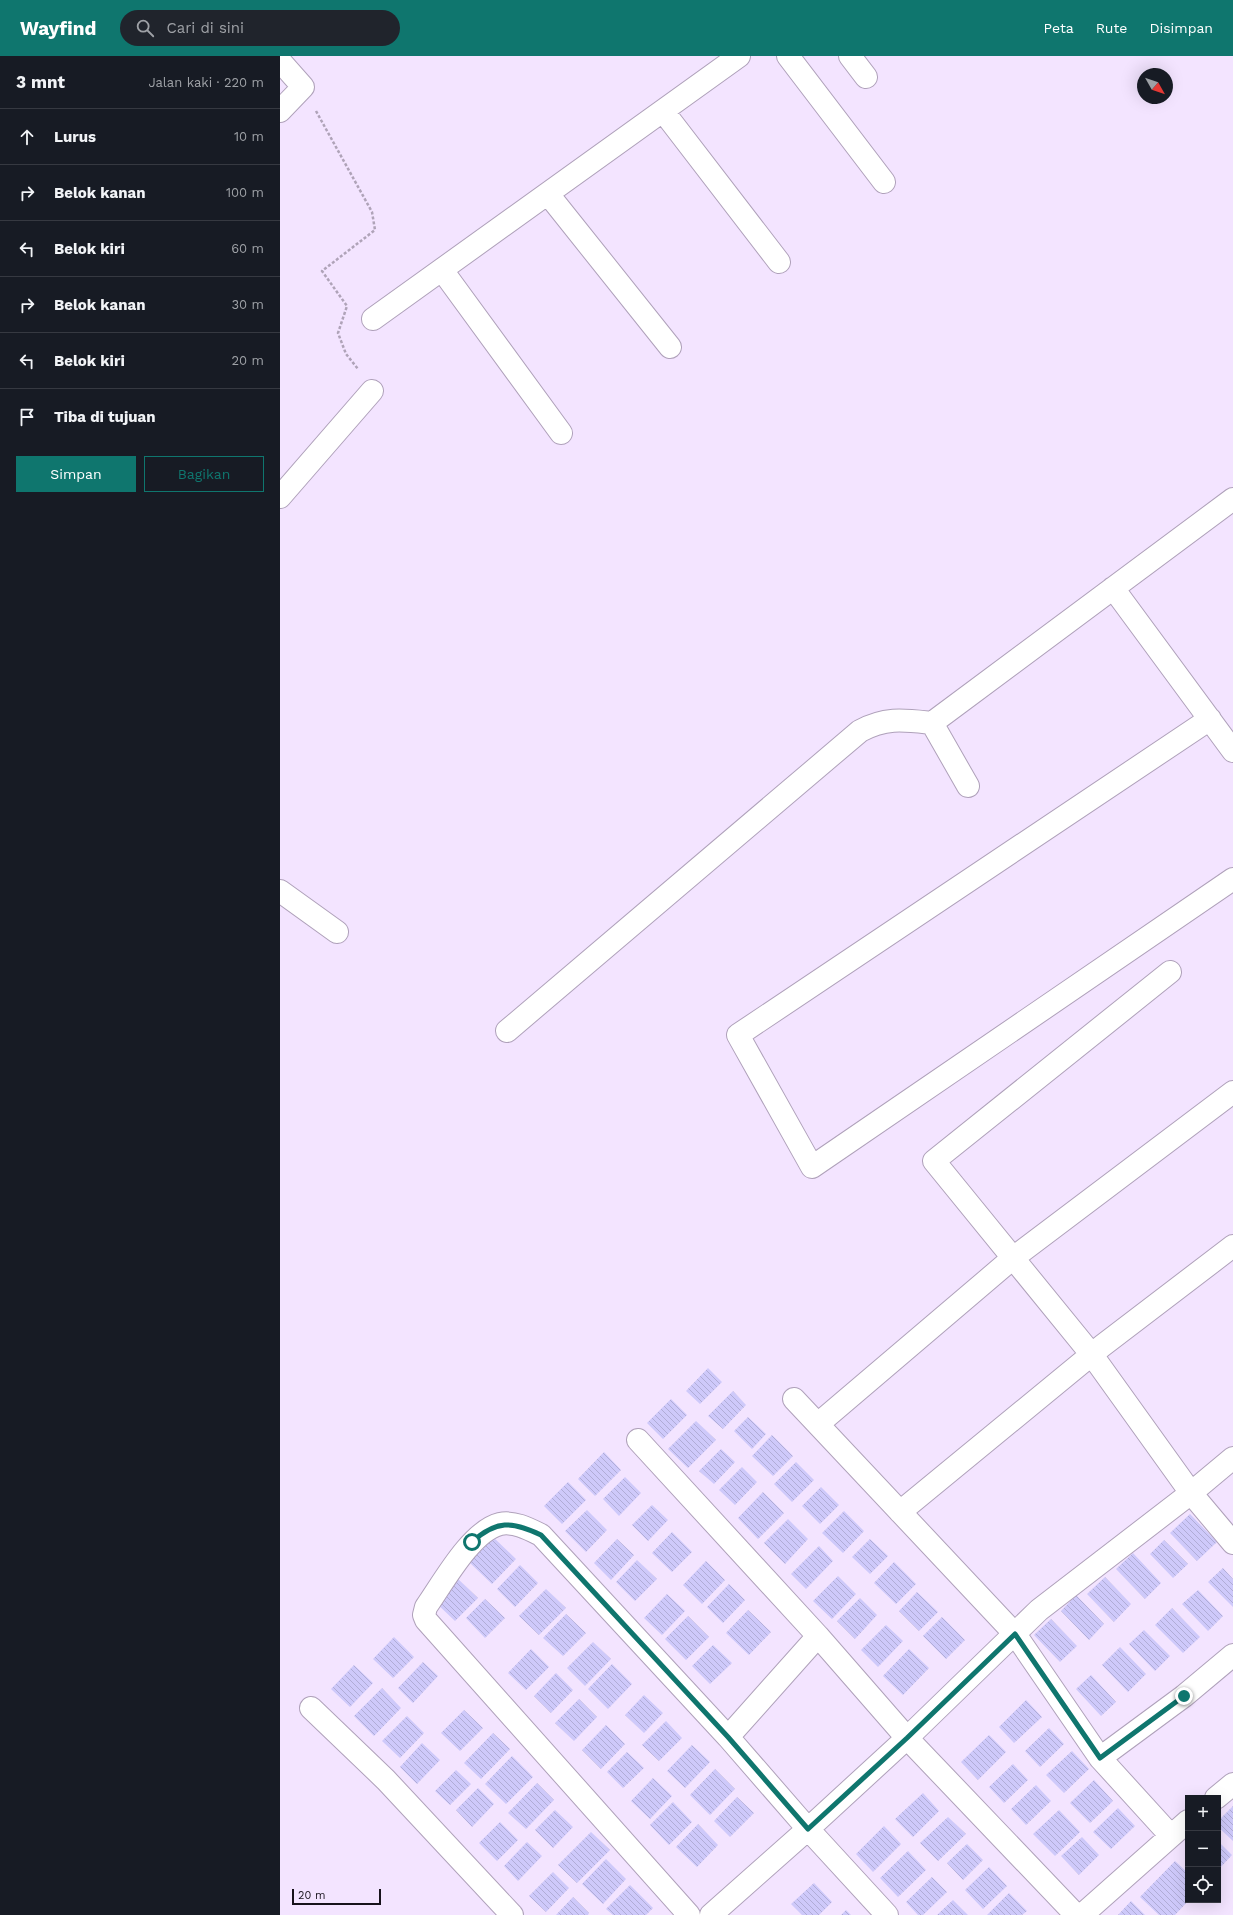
<!DOCTYPE html>
<html lang="id">
<head>
<meta charset="utf-8">
<style>
  :root { --surface:#171b24; --page:#20242c; --text:#f1f3f6; --muted:#9ea1a6; --line:#363941; --accent:#0f766e }
  body { margin:0; font-family:"Work Sans",sans-serif; background:var(--page); color:var(--text) }
  .controls { position:absolute; right:12px; bottom:12px; display:grid; overflow:hidden; border-radius:0px; box-shadow:0 4px 16px #0002 }
  .controls button { width:36px; height:36px; display:grid; place-items:center; padding:0; border:0; border-bottom:1px solid var(--line); background:var(--surface); color:var(--text); font:20px sans-serif }
  .compass { position:absolute; left:857px; top:12px; width:36px; height:36px; border-radius:50%; background:var(--surface); box-shadow:0 4px 16px #0002; rotate:130deg }
  .scale { position:absolute; left:12px; bottom:10px; width:89px; box-sizing:border-box; padding-left:4px; border:2px solid #17121b; border-top:0; font-size:11px; line-height:14px; white-space:nowrap; color:#17121b; -webkit-text-stroke:3px #f3e4ff; paint-order:stroke }
  .stop { position:absolute; width:12px; height:12px; margin:-9px; border:3px solid #0f766e; border-radius:50%; background:#fff }
  .stop.end { background:#0f766e; border-color:#fff; box-shadow:0 1px 4px #0008 }
  .list { margin:0; padding:0; list-style:none }
  h2 { display:flex; justify-content:space-between; align-items:center; height:52px; margin:0; padding:0 16px; font-size:17px }
  h2 small { font-size:13px; font-weight:400; color:var(--muted) }
  .list li { display:grid; grid-template-columns:26px 1fr auto; gap:12px; align-items:center; box-sizing:border-box; height:56px; padding:0 16px; border-top:1px solid var(--line) }
  .list b { display:block; font-size:15px; white-space:nowrap }
  .list em { font-size:13px; font-style:normal; color:var(--muted) }
  .actions { display:flex; gap:8px; padding:12px 16px }
  .actions a { flex:1; padding:9px 0; border:1px solid var(--accent); border-radius:0px; text-align:center; font-size:14px; color:var(--accent) }
  .actions .main { background:var(--accent); color:#fff }
  .icon { flex:none; width:22px; height:22px; fill:none; stroke:currentColor; stroke-width:2; stroke-linecap:round; stroke-linejoin:round }
  .map { position:relative; flex:none; width:953px; height:1859px; overflow:hidden }
  header { display:flex; align-items:center; gap:24px; box-sizing:border-box; height:56px; padding:0 20px; background:var(--accent); color:#fff }
  header strong { font-size:19px }
  nav { display:flex; gap:22px; margin-inline-start:auto; font-size:14px }
  .search { width:280px; height:36px; background:var(--page); display:flex; align-items:center; gap:10px; box-sizing:border-box; padding:0 14px; border-radius:22px; color:var(--muted); font-size:15px }
  main { display:flex }
  aside { flex:1; background:var(--surface) }
  .map>svg:first-child { display:block }
  .building { fill:url(#building-back-hatch) }
  .lines { fill:none; stroke-linecap:round; stroke-linejoin:round }
  .street-casing { stroke:#afa1ba; stroke-width:24 }
  .path { stroke:#afa3b8; stroke-width:2.5; stroke-dasharray:3 2; stroke-linecap:butt }
  .street { stroke:#fff; stroke-width:22 }
  .route { stroke:#0f766e; stroke-width:5 }
</style>
</head>
<body>
<header>
<strong>Wayfind</strong>
<div class="search"><svg class="icon" aria-label="search" viewBox="0 0 24 24"><circle cx="10" cy="10" r="6"/><path d="M15 15l6 6"/></svg>Cari di sini</div>
<nav><a>Peta</a><a>Rute</a><a>Disimpan</a></nav>
</header>
<main>
<aside>
<h2>3 mnt<small>Jalan kaki · 220 m</small></h2>
<ul class="list">
<li><svg class="icon" aria-label="ahead" viewBox="0 0 24 24"><path d="M12 20V5M6 11l6-6 6 6"/></svg><div><b>Lurus</b></div><em>10 m</em></li>
<li><svg class="icon" aria-label="right" viewBox="0 0 24 24"><path d="M7 20v-9h11M14 6l5 5-5 5"/></svg><div><b>Belok kanan</b></div><em>100 m</em></li>
<li><svg class="icon" aria-label="left" viewBox="0 0 24 24"><path d="M17 20v-9H6M10 6l-5 5 5 5"/></svg><div><b>Belok kiri</b></div><em>60 m</em></li>
<li><svg class="icon" aria-label="right" viewBox="0 0 24 24"><path d="M7 20v-9h11M14 6l5 5-5 5"/></svg><div><b>Belok kanan</b></div><em>30 m</em></li>
<li><svg class="icon" aria-label="left" viewBox="0 0 24 24"><path d="M17 20v-9H6M10 6l-5 5 5 5"/></svg><div><b>Belok kiri</b></div><em>20 m</em></li>
<li><svg class="icon" aria-label="arrive" viewBox="0 0 24 24"><path d="M6 21V4h12l-3 4 3 4H6"/></svg><div><b>Tiba di tujuan</b></div></li>
</ul>
<div class="actions"><a class="main">Simpan</a><a>Bagikan</a></div>
</aside>
<div class="map">
<svg width="953" height="1859" viewBox="0 0 953 1859">
  <defs>
    <pattern id="building-back-hatch" width="6" height="6" patternUnits="userSpaceOnUse"><rect width="6" height="6" fill="#cec9fa"/><path d="M-1 5l2 2M0 0l6 6M5-1l2 2" fill="none" stroke="#b0acd6"/></pattern>
  </defs>
  <rect width="100%" height="100%" fill="#f3e4ff"/>
  <path class="building" d="M428,1312L442,1326L420,1348L406,1335Z
    M453,1335L466,1349L443,1373L428,1360Z
    M391,1343L407,1359L383,1383L367,1367Z
    M468,1361L486,1378L472,1393L454,1375Z
    M416,1365L436,1384L408,1412L388,1393Z
    M492,1379L513,1400L493,1420L472,1400Z
    M441,1393L455,1406L434,1428L419,1415Z
    M324,1396L341,1414L315,1440L298,1423Z
    M516,1406L534,1424L512,1446L494,1428Z
    M462,1411L477,1426L455,1449L439,1434Z
    M345,1421L361,1437L339,1460L323,1443Z
    M288,1426L306,1444L282,1468L264,1450Z
    M541,1431L559,1449L540,1468L522,1450Z
    M483,1436L504,1457L478,1483L458,1462Z
    M372,1449L388,1464L368,1485L352,1469Z
    M307,1454L327,1474L306,1496L285,1475Z
    M564,1455L584,1475L563,1497L542,1477Z
    M910,1458L937,1486L917,1505L890,1477Z
    M508,1463L528,1483L505,1508L484,1487Z
    M392,1476L412,1496L392,1516L372,1497Z
    M213,1481L236,1503L212,1528L189,1506Z
    M337,1483L354,1499L331,1524L314,1507Z
    M590,1483L608,1500L590,1518L572,1501Z
    M884,1484L908,1508L893,1522L870,1498Z
    M539,1490L553,1505L526,1533L511,1518Z
    M853,1497L881,1527L865,1543L836,1513Z
    M357,1504L377,1523L355,1545L336,1526Z
    M426,1505L445,1524L422,1548L403,1529Z
    M614,1506L636,1528L616,1548L594,1527Z
    M240,1509L258,1527L235,1551L217,1533Z
    M943,1512L953,1523V1551L928,1526Z
    M558,1520L576,1538L552,1563L533,1545Z
    M825,1521L851,1548L834,1566L807,1538Z
    M177,1522L198,1542L175,1565L154,1545Z
    M449,1528L465,1544L443,1567L427,1551Z
    M266,1533L286,1552L259,1579L239,1560Z
    M918,1534L943,1560L928,1575L902,1548Z
    M637,1536L658,1556L639,1575L619,1555Z
    M387,1538L405,1555L382,1579L364,1562Z
    M796,1539L824,1568L809,1584L781,1555Z
    M580,1542L597,1559L575,1583L557,1565Z
    M205,1543L225,1562L205,1582L186,1562Z
    M892,1552L920,1581L903,1597L875,1569Z
    M468,1554L491,1576L469,1599L446,1577Z
    M286,1558L306,1577L283,1600L263,1582Z
    M408,1560L429,1581L406,1604L385,1583Z
    M662,1561L685,1584L666,1603L643,1580Z
    M771,1563L797,1590L780,1606L754,1579Z
    M606,1569L623,1585L598,1611L581,1594Z
    M864,1574L890,1600L875,1615L849,1588Z
    M114,1581L134,1601L113,1622L93,1603Z
    M313,1586L331,1603L305,1630L287,1612Z
    M433,1589L452,1607L430,1628L412,1610Z
    M840,1591L866,1618L848,1636L822,1609Z
    M251,1593L269,1611L246,1634L228,1617Z
    M629,1593L649,1612L623,1639L603,1620Z
    M143,1606L158,1620L133,1647L118,1632Z
    M332,1608L352,1628L328,1653L308,1633Z
    M74,1609L93,1627L70,1651L51,1633Z
    M276,1617L293,1634L271,1657L254,1640Z
    M811,1619L836,1646L821,1660L796,1633Z
    M102,1632L121,1652L94,1680L74,1660Z
    M364,1639L383,1657L364,1677L345,1659Z
    M299,1643L317,1661L294,1685L275,1667Z
    M746,1644L762,1661L734,1687L719,1671Z
    M184,1654L203,1672L180,1695L161,1677Z
    M127,1660L144,1677L120,1702L102,1685Z
    M386,1665L402,1682L379,1705L362,1689Z
    M326,1669L345,1688L321,1713L302,1694Z
    M769,1672L784,1688L760,1711L745,1695Z
    M213,1677L230,1693L201,1723L184,1707Z
    M709,1679L726,1696L698,1724L681,1706Z
    M142,1687L160,1704L137,1728L120,1711Z
    M412,1689L430,1706L405,1732L387,1715Z
    M792,1695L809,1713L784,1737L766,1719Z
    M347,1696L364,1712L343,1732L327,1716Z
    M232,1700L253,1721L226,1748L205,1728Z
    M733,1708L748,1724L724,1747L709,1731Z
    M435,1713L455,1733L430,1759L410,1739Z
    M176,1714L191,1728L170,1749L155,1735Z
    M373,1722L392,1740L370,1763L351,1745Z
    M814,1724L833,1745L810,1767L790,1747Z
    M257,1727L274,1744L246,1773L228,1757Z
    M756,1729L771,1745L746,1769L731,1753Z
    M198,1732L214,1748L192,1771L176,1754Z
    M643,1737L659,1755L633,1781L615,1763Z
    M457,1741L474,1757L450,1781L434,1765Z
    M393,1746L412,1766L389,1789L370,1769Z
    M953,1750V1785L938,1771V1765Z
    M838,1752L855,1770L831,1793L813,1776Z
    M275,1754L293,1771L273,1792L255,1774Z
    M779,1754L800,1776L775,1800L753,1778Z
    M668,1761L686,1778L658,1805L640,1787Z
    M220,1766L238,1784L217,1805L199,1787Z
    M418,1768L438,1789L417,1811L396,1791Z
    M604,1770L621,1788L593,1816L576,1798Z
    M311,1776L330,1794L297,1827L278,1809Z
    M802,1781L819,1799L799,1819L781,1800Z
    M938,1785L952,1799L938,1814Z
    M247,1786L262,1800L238,1825L224,1810Z
    M687,1788L703,1804L683,1824L667,1807Z
    M628,1795L646,1814L618,1841L600,1822Z
    M326,1803L346,1823L323,1848L302,1828Z
    M895,1805L908,1817L909,1844L895,1859H879L860,1841Z
    M709,1811L727,1830L703,1853L685,1834Z
    M273,1816L289,1832L266,1856L249,1840Z
    M652,1821L667,1836L643,1859H638L626,1846Z
    M534,1827L552,1846L539,1859H522L511,1848Z
    M350,1829L373,1852L366,1859H333L326,1853Z
    M729,1837L747,1855L742,1859H707Z
    M293,1841L309,1857L308,1859H276Z
    M673,1844L688,1859H657Z
    M851,1845L865,1859H838Z
    M566,1854L571,1859H561Z"/>
  <g class="lines">
    <g class="street-casing">
      <path id="street" d="M508,0L604,126
        M570,0L586,21
        M0,5L23,31L0,55
        M383,55L499,206
        M268,138L390,291
        M162,214L281,377
        M93,263L459,0
        M0,441L92,335
        M833,532L953,695
        M930,663L458,979L532,1111L953,823
        M652,667L688,730
        M0,835L57,876
        M890,916L654,1105L812,1299L911,1437L953,1487
        M227,975L580,675C606,661 624,664 652,667L953,443
        M514,1343L735,1578L820,1702L891,1780
        M538,1368L733,1202L953,1036
        M358,1384L538,1580L627,1682L796,1859
        M620,1456L822,1290L953,1190
        M31,1652L106,1724L232,1859
        M448,1681L538,1580
        M820,1702L904,1640L953,1599
        M936,1742L953,1728
        M409,1859L146,1564L144,1559L146,1551C163,1527 191,1475 220,1468C234,1465 249,1473 261,1479L448,1681L528,1773L607,1859
        M431,1859L528,1773L627,1682L759,1554L911,1437L953,1402
        M802,1859L908,1765"/>
    </g>
    <path class="path" d="M36,55L92,156L95,174L42,215L67,250L58,277L66,298L78,313"/>
    <use href="#street" class="street"/>
  </g>
  <g class="lines">
    <path class="route" d="M192,1486C216,1464 232,1465 261,1479L448,1681L528,1773L627,1682L735,1578L820,1702L904,1640"/>
  </g>
</svg>
<div class="controls">
<button>+</button>
<button>−</button>
<button><svg class="icon" aria-label="locate" viewBox="0 0 24 24"><circle cx="12" cy="12" r="6"/><path d="M12 2v4M12 18v4M2 12h4M18 12h4"/></svg></button>
</div>
<svg class="compass" viewBox="-18 -18 36 36"><path d="M0-13l5 13h-10z" fill="#e53935"/><path d="M0 13l5-13h-10z" fill="#9ea1a6"/></svg>
<div class="scale">20 m</div>
<div class="stop" style="left:192px;top:1486px"></div>
<div class="stop end" style="left:904px;top:1640px"></div>
</div>
</main>
</body>
</html>
